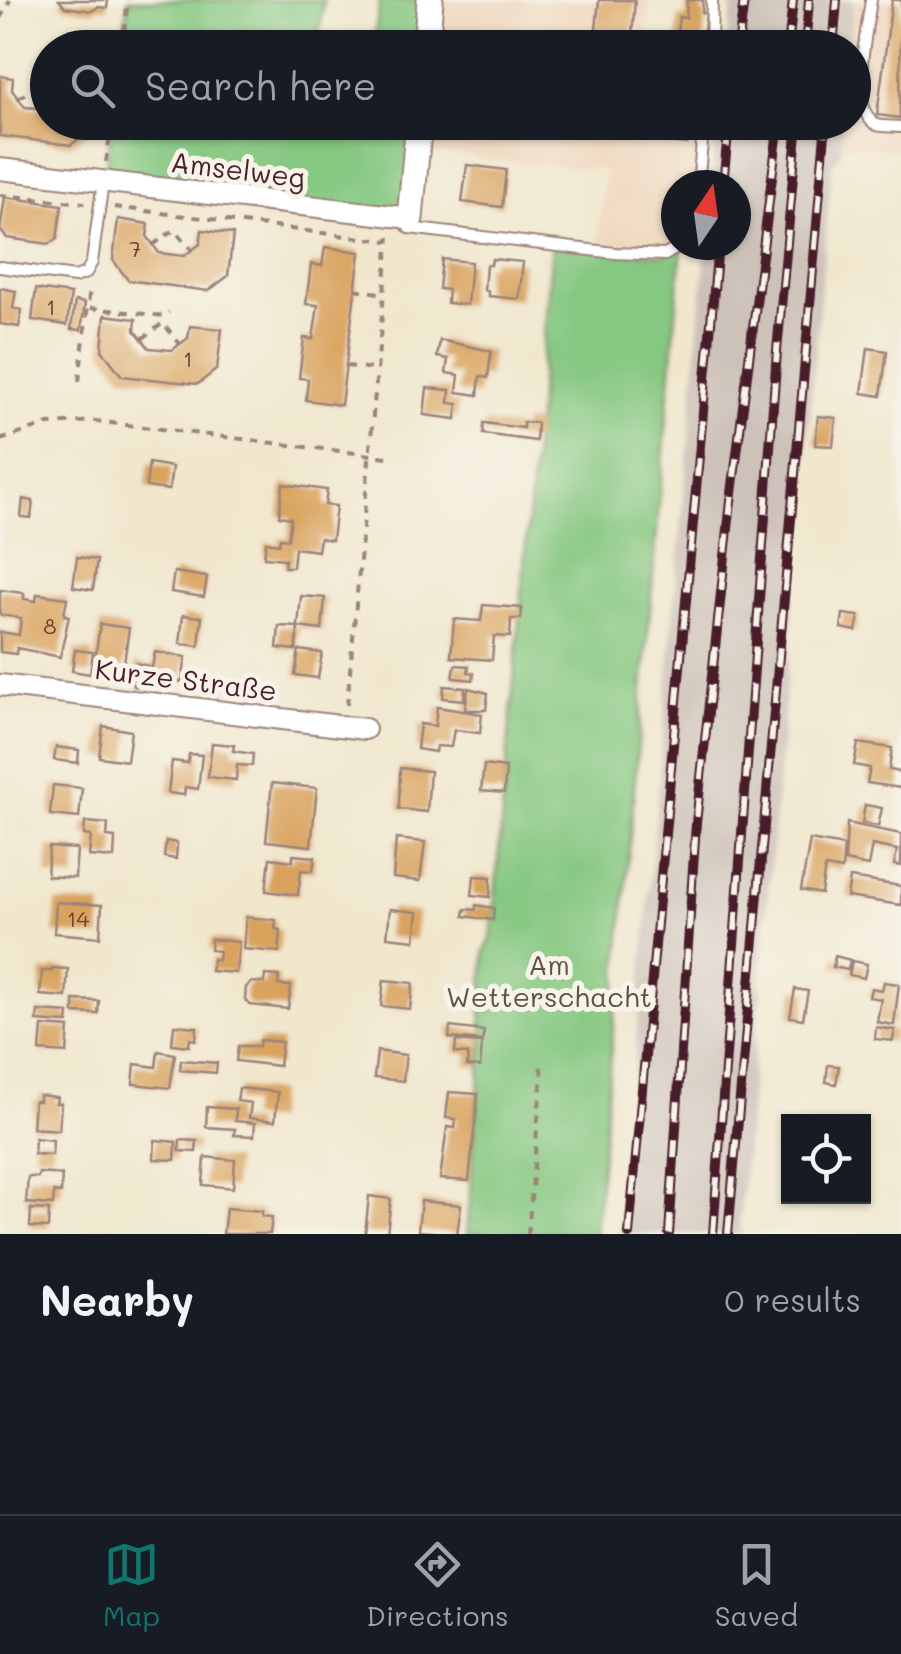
<!DOCTYPE html>
<html lang="en">
<head>
<meta charset="utf-8">
<style>
  :root { --surface:#171b24; --page:#242831; --text:#f1f3f6; --muted:#9ea1a6; --line:#363941; --accent:#0f766e }
  body { margin:0; font-family:Mali,sans-serif; background:var(--page); color:var(--text) }
  .controls { position:absolute; right:30px; bottom:30px; display:grid; overflow:hidden; border-radius:0px; box-shadow:0 2px 8px #0004 }
  .controls button { width:90px; height:90px; display:grid; place-items:center; padding:0; border:0; border-bottom:2px solid var(--line); background:var(--surface); color:var(--text); font:50px sans-serif }
  .compass { position:absolute; left:661px; top:170px; width:90px; height:90px; border-radius:50%; background:var(--surface); box-shadow:0 2px 8px #0004; rotate:13deg }
  .list { margin:0; padding:0; list-style:none }
  h2 { display:flex; justify-content:space-between; align-items:center; height:130px; margin:0; padding:0 40px; font-size:42px }
  h2 small { font-size:32px; font-weight:400; color:var(--muted) }
  .icon { flex:none; width:55px; height:55px; fill:none; stroke:currentColor; stroke-width:2; stroke-linecap:round; stroke-linejoin:round }
  .map { position:relative; flex:none; width:901px; height:1234px; overflow:hidden }
  .search { position:absolute; background:var(--surface); box-shadow:0 2px 8px #0004; left:30px; right:30px; top:30px; height:110px; display:flex; align-items:center; gap:25px; box-sizing:border-box; padding:0 35px; border-radius:55px; color:var(--muted); font-size:38px }
  .sheet { height:280px; background:var(--surface) }
  nav { display:flex; justify-content:space-around; align-items:center; box-sizing:border-box; height:140px; border-top:2px solid var(--line); background:var(--surface); font-size:28px; color:var(--muted) }
  nav a { display:grid; justify-items:center; gap:5px }
  nav .on { color:var(--accent) }
  .map>svg:first-child { display:block }
  .built { fill:#efd6bb }
  .industrial { fill:#cdc2b9 }
  .green { fill:#85c881; stroke:#687456; stroke-width:2.5 }
  .building { fill:#d9a35d }
  .lines { fill:none; stroke-linecap:round; stroke-linejoin:round }
  .service-casing { stroke:#9d837c; stroke-width:14 }
  .minor-casing { stroke:#9d837c; stroke-width:24 }
  .tertiary-casing { stroke:#9d837c; stroke-width:29 }
  .path { stroke:#9d837c; stroke-width:4; stroke-dasharray:8 8; stroke-linecap:butt }
  .service { stroke:#fff; stroke-width:10 }
  .minor { stroke:#fff; stroke-width:20 }
  .tertiary { stroke:#fff; stroke-width:25 }
  .rail-casing { stroke:#4a1f2b; stroke-width:10 }
  .rail { stroke:#f7f3e8; stroke-width:6; stroke-dasharray:19; stroke-linecap:butt }
  .labels { text-anchor:middle; stroke-width:10; stroke-linejoin:round; paint-order:stroke }
  .number-label { font-size:22px; fill:#6e4038 }
  .street-label { font-size:28px; fill:#4a1f2b; stroke:#f7f3e8 }
  .park-label { font-size:28px; fill:#5c5245; stroke:#f7f3e8 }
</style>
</head>
<body>
<div class="map">
<svg width="901" height="1234" viewBox="0 0 901 1234">
  <rect width="100%" height="100%" fill="#f7f3e8"/>
  <filter id="ink" filterUnits="userSpaceOnUse"><feTurbulence type="fractalNoise" baseFrequency=".01" numOctaves="2"/><feDisplacementMap in="SourceGraphic" scale="20" xChannelSelector="R" yChannelSelector="G"/><feConvolveMatrix kernelMatrix="1 2 1 2 8 2 1 2 1" color-interpolation-filters="sRGB"/></filter>
  <filter id="wash" filterUnits="userSpaceOnUse"><feTurbulence type="fractalNoise" baseFrequency=".0048" numOctaves="4" result="noise"/><feDisplacementMap in="SourceGraphic" scale="40" xChannelSelector="R" yChannelSelector="G"/><feGaussianBlur stdDeviation="2.25" result="paint"/><feColorMatrix in="noise" values="0 0 0 0 0 0 0 0 0 0 0 0 0 0 0 0 0 1.4 0 .05"/><feComposite in="paint" operator="in"/></filter>
  <g filter="url(#wash)">
    <rect width="100%" height="100%" fill="#f0e7cd"/>
    <path class="built" d="M430,0H650L645,47L426,48Z
      M853,0H901V151L841,144L843,123L854,122V48L849,47Z
      M419,122L657,123L656,141L702,146L698,185H676V245L665,255L597,251L605,170L416,152Z"/>
    <path class="industrial" d="M733,0H853L849,47H726Z
      M717,123H843L840,154L832,164L760,986L763,994L758,1009L739,1227L742,1234H619L706,245H736V185H712Z"/>
    <path class="green" d="M128,0H324L317,47H122Z
      M380,0H430L426,47L373,48Z
      M112,123H419L410,218L104,181Z
      M682,245L595,1234H467L484,1026L481,1025L485,951L491,939L494,908L552,246L665,255Z"/>
    <g id="blocks">
      <path class="building" d="M59,0H108L107,8L98,7L92,11L65,7Z
        M599,0H635L631,48H594Z
        M687,0H703L702,13H706L702,48H675L679,17L686,18Z
        M892,0H901L900,118L877,115Z
        M0,76L13,78L12,90L25,107L48,109V122H93L92,129L71,145L0,136Z
        M659,122H689L687,144L657,141Z
        M467,165L506,170L502,207L462,202Z
        M5,197L62,205L57,239L49,244L7,238L0,230Z
        M118,219L149,224L147,236L159,253L184,256L200,244L202,230L233,234L228,276L208,291L128,280L113,260Z
        M325,247L360,252L341,405L306,400L308,379L299,378L304,338L313,339L318,305L306,304L311,264L322,266Z
        M442,259L471,262L467,305L447,303L448,290L439,289Z
        M492,259L523,262L519,299L488,296V291L484,290L486,265H491Z
        M0,288L16,291L13,308L22,310L19,327L0,324Z
        M36,289L71,294L67,325L32,320Z
        M75,301L85,303L81,330L71,329Z
        M105,315L136,319L135,330L149,348L172,350L188,338L190,326L222,329L217,369L198,384L122,376L102,350Z
        M440,340L491,351L488,378L480,376L478,395L457,392L459,375L446,373L448,359L437,357Z
        M868,348L887,351L881,396L862,393Z
        M427,388L450,390L449,403L458,404L456,419L424,415Z
        M818,416L836,418L833,446L815,445Z
        M523,422L537,423L536,441L483,434L484,423L523,428Z
        M149,463L172,467L169,490L146,487Z
        M283,484L327,490L325,505L336,506L332,540L320,538L318,551L295,548L293,567H284L285,559L264,557L266,542L279,544L280,538L288,539L291,518L279,516Z
        M23,499L33,501L31,518L21,517Z
        M77,557L97,560L93,590L73,587Z
        M174,572L207,577L204,597L171,592Z
        M0,590L24,593V599L36,601L37,594L67,598L64,615L69,616L60,657L17,648L16,654L0,652V632L19,635L21,618L0,615Z
        M301,596L325,598L322,630L298,627Z
        M483,605L522,608L521,619H511L510,637L494,636L492,660L451,657L454,619L481,621Z
        M843,614L859,616L856,631L841,628Z
        M183,615L202,617L199,646L180,644Z
        M100,624L129,628L123,670L94,666Z
        M279,626L298,627L296,650L277,648Z
        M75,650L93,652L90,674L72,671Z
        M299,650L322,653L318,678L295,675Z
        M155,652L186,657L182,682L151,677V674L147,673L145,687L133,686L136,663L152,667Z
        M455,665L469,666L468,672L474,673L473,680L453,678Z
        M444,686L465,688L464,700L443,698Z
        M468,688L488,693L486,710H465Z
        M437,707L482,714L480,733L454,730L451,747L436,746L435,752L417,749L420,724L435,726Z
        M103,726L131,731L127,761L99,757Z
        M212,743L234,745L233,751L253,754L252,766L237,765L236,780L208,777Z
        M858,743L892,748L889,770L901,772V788L867,783L870,768L854,765Z
        M56,747L79,750L78,763L54,760Z
        M189,754L202,755L198,789L185,787L184,795L168,793L172,761L188,763Z
        M484,765L506,768L504,793L481,791Z
        M400,768L430,771L427,812L399,809Z
        M272,783L317,788L311,846L266,841Z
        M53,785L82,788L79,818L50,815Z
        M865,805L882,808L878,826L862,823Z
        M85,822L108,824L107,837L115,838L114,858L89,856L91,836L84,835Z
        M847,823L901,834V866L894,865L897,850L872,845L868,866L845,861Z
        M396,839L425,842L420,881L393,878Z
        M810,840L844,846L842,870L825,867L821,894L801,890Z
        M166,841L177,843L176,859L164,857Z
        M49,847L77,849L75,878L47,876Z
        M293,855L315,857L313,871L301,870L298,895L266,891L270,858L293,861Z
        M474,876L491,877L490,897L472,895Z
        M850,878L901,886V905L847,897Z
        M56,902L102,905L100,937L54,933Z
        M476,905L494,908L493,920L464,916L465,909L476,910Z
        M390,909L418,912L415,940L387,937Z
        M246,917L276,920L275,929L281,930L279,952L243,949Z
        M211,939L239,942L236,973L211,971L213,959L218,960L219,951L210,950Z
        M835,956L850,960L848,970L833,967Z
        M852,961L867,964L864,978L849,975Z
        M52,968L68,969L66,997L40,995L42,971H52Z
        M265,975L279,976L278,985L291,986L288,1009L250,1005L245,1000L246,987L252,982L264,983Z
        M384,980L413,983L410,1009L381,1006Z
        M884,982L899,984L894,1025L877,1022L881,999L869,997L871,988L882,990Z
        M795,989L808,991L803,1019L790,1017Z
        M74,1000L99,1001L98,1014L74,1013Z
        M38,1011L69,1013L68,1023L37,1021Z
        M174,1025L197,1027L196,1040L190,1039L189,1046L172,1044Z
        M42,1026L69,1028L67,1053L40,1051Z
        M450,1027L484,1031L482,1041L449,1038Z
        M876,1027L895,1030L893,1041L875,1039Z
        M260,1040L282,1042L279,1066L236,1061L238,1046H259Z
        M456,1041L482,1043L480,1067L467,1066L468,1054L455,1053Z
        M158,1051L175,1054L170,1088L133,1084L135,1064L156,1067Z
        M377,1051L406,1055L403,1081L374,1078Z
        M181,1060L217,1063L216,1073L180,1070Z
        M828,1065L839,1066L836,1084L826,1082Z
        M239,1088L278,1092L275,1121L249,1118L251,1103L237,1101Z
        M449,1092L478,1094L469,1181L440,1179L447,1127L455,1128L456,1119L446,1118Z
        M39,1095L57,1097L56,1103H61L59,1130L32,1128L34,1101H39Z
        M207,1107L236,1109L235,1121L255,1123L254,1136L234,1135L235,1129L206,1127Z
        M35,1138L53,1140L52,1155L34,1154Z
        M155,1140L176,1142L175,1160L154,1159Z
        M180,1140L197,1141L196,1152L179,1151Z
        M205,1157L235,1160L233,1188L203,1185Z
        M39,1173L62,1175L61,1193L54,1192L53,1205L26,1203L28,1177H38Z
        M369,1196L391,1199L387,1234H365Z
        M421,1201L461,1205L457,1234L418,1231Z
        M226,1208L262,1211V1216L272,1217L270,1234H223Z
        M31,1209L49,1210L48,1228L30,1227Z"/>
    </g>
  </g>
  <g filter="url(#ink)">
    <use href="#blocks" fill-opacity="0" stroke="#9d837c" stroke-width="2.5"/>
    <g class="lines">
      <g class="service-casing">
        <path id="service" d="M871,0C868,26 847,112 877,125C883,127 894,126 901,127
          M711,48L712,0
          M698,185L704,122
          M409,228L615,253L665,255L682,245
          M0,267L75,277L86,273L92,262L103,182"/>
      </g>
      <g class="minor-casing">
        <path id="minor" d="M0,169L410,218
          M0,685L365,729"/>
      </g>
      <g class="tertiary-casing">
        <path id="tertiary" d="M426,48L430,0
          M410,218L419,122"/>
      </g>
      <path class="path" d="M0,19L10,0
        M122,48L128,0
        M38,87L48,96
        M18,98L38,87L41,65
        M106,162L112,122
        M0,195L85,203
        M114,207L387,241
        M153,245L174,230L192,250
        M355,289L384,294
        M90,308L164,316L169,312
        M142,339L163,323L180,344
        M346,366L376,369
        M79,381L90,287
        M0,440L49,424L95,421L388,457
        M347,705L389,237
        M528,1234L542,1073L540,1066"/>
      <use href="#service" class="service"/>
      <use href="#minor" class="minor"/>
      <use href="#tertiary" class="tertiary"/>
      <g class="rail-casing">
        <path id="rail" d="M738,48L744,0
          M788,48L793,0
          M805,48L809,0
          M833,48L837,0
          M723,185L729,122
          M629,1234L718,245
          M669,1234L696,823L731,501L779,122
          M713,1234L777,351L798,122
          M728,1234L826,122"/>
      </g>
      <use href="#rail" class="rail"/>
    </g>
  </g>
  <g class="labels">
    <g class="number-label">
      <text x="135" y="257">7</text>
      <text x="51" y="315">1</text>
      <text x="188" y="367">1</text>
      <text x="50" y="634">8</text>
      <text x="78" y="927">14</text>
    </g>
    <g class="street-label">
      <text transform="translate(238 170) rotate(7)" y="10">Amselweg</text>
      <text transform="translate(186 680) rotate(7)" y="10">Kurze Straße</text>
    </g>
    <g class="park-label">
      <text x="549" y="975">Am<tspan x="549" dy="32">Wetterschacht</tspan></text>
    </g>
  </g>
</svg>
<div class="controls">
<button><svg class="icon" aria-label="locate" viewBox="0 0 24 24"><circle cx="12" cy="12" r="6"/><path d="M12 2v4M12 18v4M2 12h4M18 12h4"/></svg></button>
</div>
<svg class="compass" viewBox="-18 -18 36 36"><path d="M0-13l5 13h-10z" fill="#e53935"/><path d="M0 13l5-13h-10z" fill="#9ea1a6"/></svg>
<div class="search"><svg class="icon" aria-label="search" viewBox="0 0 24 24"><circle cx="10" cy="10" r="6"/><path d="M15 15l6 6"/></svg>Search here</div>
</div>
<section class="sheet">
<h2>Nearby<small>0 results</small></h2>
<ul class="list">
</ul>
</section>
<nav>
<a class="on"><svg class="icon" aria-label="map" viewBox="0 0 24 24"><path d="M3 6l6-2 6 2 6-2v14l-6 2-6-2-6 2zM9 4v14M15 6v14"/></svg>Map</a>
<a><svg class="icon" aria-label="directions" viewBox="0 0 24 24"><path d="M12 3l9 9-9 9-9-9zM9 14v-3h6M13 9l2 2-2 2"/></svg>Directions</a>
<a><svg class="icon" aria-label="saved" viewBox="0 0 24 24"><path d="M7 4h10v16l-5-4-5 4z"/></svg>Saved</a>
</nav>
</body>
</html>
